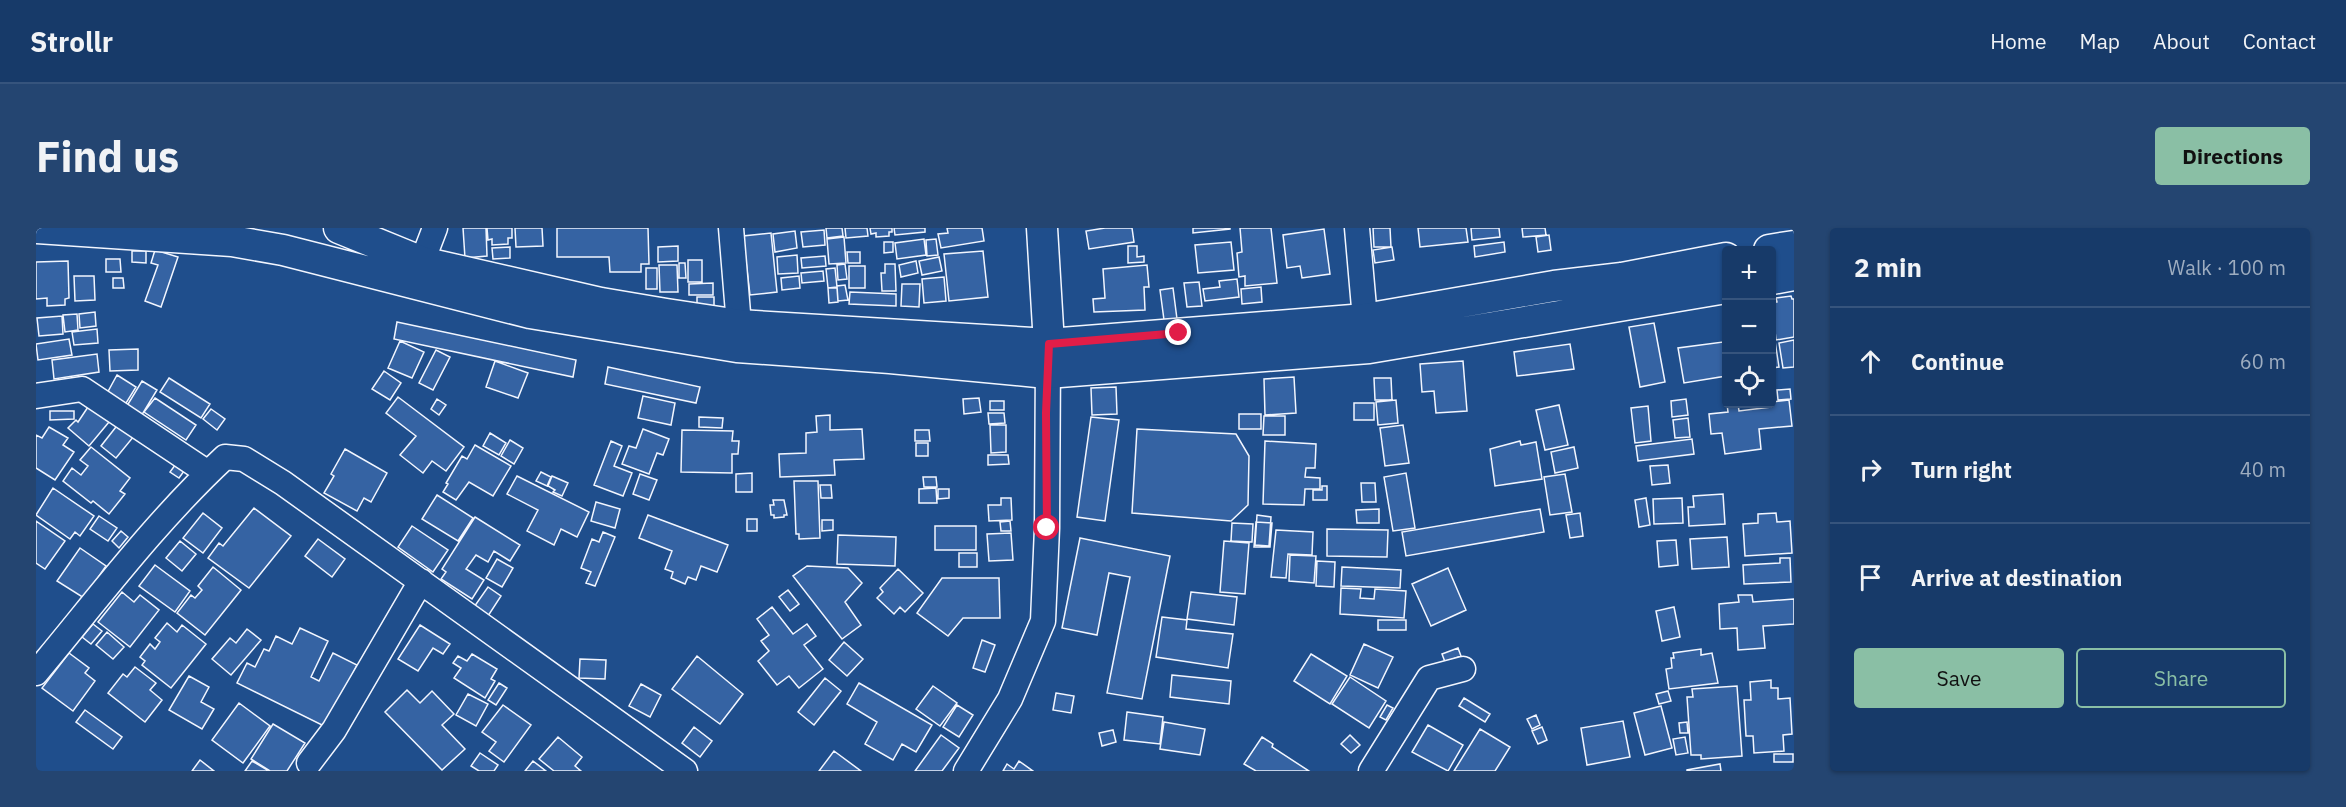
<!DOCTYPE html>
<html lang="en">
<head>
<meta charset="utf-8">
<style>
  :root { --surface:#173a69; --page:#244571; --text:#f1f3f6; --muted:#9eadc0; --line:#36547d; --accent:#8abfa5 }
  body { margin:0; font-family:"IBM Plex Sans",sans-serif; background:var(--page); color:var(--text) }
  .controls { position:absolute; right:18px; top:18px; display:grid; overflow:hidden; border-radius:6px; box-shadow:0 2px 4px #0004 }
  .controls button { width:54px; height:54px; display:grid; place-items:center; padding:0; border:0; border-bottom:2px solid var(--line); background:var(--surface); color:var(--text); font:30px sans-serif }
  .stop { position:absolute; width:18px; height:18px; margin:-14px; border:4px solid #e11d48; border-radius:50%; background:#fff }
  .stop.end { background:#e11d48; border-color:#fff; box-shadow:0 2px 6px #0008 }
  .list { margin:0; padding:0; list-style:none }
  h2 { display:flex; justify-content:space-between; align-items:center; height:78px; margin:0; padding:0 24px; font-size:26px }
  h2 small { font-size:20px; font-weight:400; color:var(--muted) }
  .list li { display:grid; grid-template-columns:39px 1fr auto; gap:18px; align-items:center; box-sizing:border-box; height:108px; padding:0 24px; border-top:2px solid var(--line) }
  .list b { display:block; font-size:22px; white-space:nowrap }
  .list em { font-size:20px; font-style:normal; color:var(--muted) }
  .actions { display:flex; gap:12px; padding:18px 24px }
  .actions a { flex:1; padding:14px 0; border:2px solid var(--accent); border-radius:6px; text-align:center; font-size:21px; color:var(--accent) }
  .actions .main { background:var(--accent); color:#111 }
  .icon { flex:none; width:33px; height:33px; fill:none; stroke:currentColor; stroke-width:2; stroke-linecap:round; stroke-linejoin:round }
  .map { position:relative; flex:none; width:1758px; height:543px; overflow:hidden; border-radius:6px }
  header { display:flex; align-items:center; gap:36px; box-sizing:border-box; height:84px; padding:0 30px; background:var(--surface); border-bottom:2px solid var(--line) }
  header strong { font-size:28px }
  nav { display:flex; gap:33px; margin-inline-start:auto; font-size:21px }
  .intro { display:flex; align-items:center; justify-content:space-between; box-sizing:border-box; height:144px; padding:0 36px }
  h1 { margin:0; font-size:42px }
  .button { padding:15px 27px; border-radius:6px; background:var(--accent); color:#111; font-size:21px; font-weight:700 }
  main { display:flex; gap:36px; padding:0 36px }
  aside { flex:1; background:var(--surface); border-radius:6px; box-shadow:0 2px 4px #0004 }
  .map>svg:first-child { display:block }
  .building { fill:#3563a3; stroke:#f2f6ff; stroke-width:1.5 }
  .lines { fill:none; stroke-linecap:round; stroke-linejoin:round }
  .minor-casing { stroke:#f2f6ff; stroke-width:27 }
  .major-casing { stroke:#f2f6ff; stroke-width:33 }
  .minor { stroke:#1f4e8c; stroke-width:24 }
  .major { stroke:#1f4e8c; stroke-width:30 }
  .route { stroke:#e11d48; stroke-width:8 }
</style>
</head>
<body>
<header>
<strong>Strollr</strong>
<nav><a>Home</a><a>Map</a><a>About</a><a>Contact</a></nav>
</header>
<div class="intro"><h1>Find us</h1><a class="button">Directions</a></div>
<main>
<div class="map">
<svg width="1758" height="543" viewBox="0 0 1758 543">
  <rect width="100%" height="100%" fill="#1f4e8c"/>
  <path class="building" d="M427,0H450L451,28L429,30Z
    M451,0H476V10H472V16L456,17V11L452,12Z
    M479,0H506L507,18L480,19Z
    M521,0H612L613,36H605V44H574L573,29H521Z
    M790,0H806L807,8L791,10Z
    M809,0H831L832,8L810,10Z
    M834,0H856V4H853V8L840,9V5L835,6Z
    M858,0H889V4L859,7Z
    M911,0H946L948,13L905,20L902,6L912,5Z
    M1069,0H1096L1098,14L1053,21L1050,3Z
    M1157,0H1194V1L1157,5Z
    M1204,0H1235L1241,55L1209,58V48L1203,49L1201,25L1206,24Z
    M1337,0H1354L1355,19H1338Z
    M1382,0H1430L1432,14L1384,19Z
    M1435,0H1463L1464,9L1436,12Z
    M1486,0H1509L1510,7L1487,9Z
    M1288,1L1294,46L1266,50L1264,38L1251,40L1247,7Z
    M788,2L789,17L767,19L765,4Z
    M759,3L761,20L739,24L737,6Z
    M735,5L741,64L714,67L707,8Z
    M1513,7L1515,22L1502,24L1500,9Z
    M808,9L810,35L793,36L791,11Z
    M888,11L890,27L861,31L859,15Z
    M900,11L902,27L891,28L890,12Z
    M848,14H857V24L848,25Z
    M1195,14L1198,42L1162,45L1159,17Z
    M1468,14L1469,24L1439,29L1438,18Z
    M642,18V33L622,34V19Z
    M1092,18H1101V29L1108,28V34L1092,35Z
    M474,19V30L457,31L456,20Z
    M1356,19L1358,32L1339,35L1337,22Z
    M119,22L142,29L125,79L109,73L122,37L115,35Z
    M96,23H110V35L96,34Z
    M947,23L952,69L913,73L908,26Z
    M811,24H824V35H812Z
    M761,27L762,45L742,46L741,29Z
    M789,28L790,38L766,40L765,30Z
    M903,29L906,43L886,47L883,33Z
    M70,31H84L85,44H70Z
    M652,32H666V54H652Z
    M32,33L33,70L29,71V77L11,78V70L0,71V34Z
    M880,33L882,45L865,49L863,37Z
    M643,35H649L650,50H643Z
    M809,36L811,51L802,52L801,37Z
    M849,36H859L860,63H846L845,45H849Z
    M623,37H641L642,64H624Z
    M1111,37L1113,59H1108L1109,82L1058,84L1057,71L1069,70L1067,41Z
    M813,38H829V60H813Z
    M610,40H621V61H610Z
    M799,40L801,59L792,60L790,41Z
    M787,43L788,53L766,55L765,45Z
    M38,48H58L59,72L39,73Z
    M763,48L764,60L746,62L745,50Z
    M908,49L910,73L888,75L886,51Z
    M77,50H87L88,60H77Z
    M1201,51L1203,69L1169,73L1167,61L1184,59L1183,53Z
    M1163,54L1166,78L1151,79L1148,55Z
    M677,55V67H653V56Z
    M866,56H884L883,79L865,78Z
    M809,57L812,72L802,73L801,58Z
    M1225,59L1226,74L1206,76L1205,61Z
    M792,60H801L802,74L793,75Z
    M1137,60L1141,91L1128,92L1124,62Z
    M814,64L860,66V78L813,76Z
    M1755,68L1756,71H1758V109L1740,112L1736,75L1741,74L1740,70Z
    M661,69H678V81L661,82Z
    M59,84L60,98L44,100L43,86Z
    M41,86L42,102L29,104L27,87Z
    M26,88L27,106L3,108L1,90Z
    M361,94L540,132L537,149L358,111Z
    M1618,95L1629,154L1604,159L1593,99Z
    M61,101L62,115L38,117L36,104Z
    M33,111L36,127L2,132L0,116Z
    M1758,112V139L1747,140L1743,115Z
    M364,113L388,124L376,150L352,140Z
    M1739,113L1743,139L1736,140V114Z
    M1687,114L1690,148L1648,155L1642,120Z
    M1534,116L1538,141L1481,148L1478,124Z
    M102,121V142L74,143L73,122Z
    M400,122L414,129L397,162L383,155Z
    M61,126L63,144L18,151L16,132Z
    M459,133L492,145L482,170L450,159Z
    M1427,133L1431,183L1400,185L1398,163L1386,164L1384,136Z
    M572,139L664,159L660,175L569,156Z
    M348,143L365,155L354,172L336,161Z
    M81,147L100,159L87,180L69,169Z
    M1258,149L1260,185L1229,187L1228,151Z
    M133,150L174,176L165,190L124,164Z
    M1338,150H1355L1356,172H1339Z
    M106,153L121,162L104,190L89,181Z
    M1080,159L1081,186L1056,187L1055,160Z
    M1754,161L1755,171L1742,172L1741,162Z
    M607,168L639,175L635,197L602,190Z
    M362,169L428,219L410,243L396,233L387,245L364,227L380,208L350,185Z
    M58,170L78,188L53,218L32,200L40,192L42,194Z
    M119,170L160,197L150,212L108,184Z
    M943,170L945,184L928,186L927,171Z
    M401,171L410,177L403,187L395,181Z
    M1650,171L1652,187L1636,189L1635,173Z
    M1360,172L1362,195L1342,197L1340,174Z
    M1753,172L1756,198L1723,201L1725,221L1689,226L1686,205L1675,206L1673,186L1692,184L1691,176H1702L1703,183L1735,179L1736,174Z
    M954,173H968V182H954Z
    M1318,175H1338V192H1318Z
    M1523,177L1532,217L1509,222L1500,182Z
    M1612,178L1615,213L1599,215L1595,180Z
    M175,181L189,191L181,202L167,191Z
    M14,183H38V191L14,192Z
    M952,185H968L969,195L953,196Z
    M1203,186H1225V201H1203Z
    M794,187V202L826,201L828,231L798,232L799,247L744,249L743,226L770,225V205L781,204L780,188Z
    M1228,188H1249V207H1227Z
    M663,189L687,190L686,200L663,199Z
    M1055,189L1083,192L1069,293L1041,289Z
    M87,190L103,202L80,230L65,218Z
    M1652,190L1654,209L1639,210L1637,192Z
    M954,197H970V224L955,225Z
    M1367,197L1373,235L1349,238L1344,200Z
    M13,199L32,210L27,217L38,224L19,252L0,240V207L6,210Z
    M607,201L633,211L627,227L621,225L613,246L586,236L593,218L600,220Z
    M1101,201L1200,206L1213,228L1212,277L1195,293L1096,285Z
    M646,202L697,203L696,213H703L702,226H696V245L645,244Z
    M879,202H893L894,213H879Z
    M454,205L470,215L463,227L447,218Z
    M1656,211L1658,226L1602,233L1600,218Z
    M474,212L487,220L478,236L465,228Z
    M575,213L586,218L578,238L596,245L587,268L558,257Z
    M1229,213L1280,216L1279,240H1270L1269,249L1284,250V261H1269L1268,277L1227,276Z
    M1484,213L1485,217L1500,214L1506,251L1459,258L1454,221Z
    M880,215H892V228H880Z
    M439,217L475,238L457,268L433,254L420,272L407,264L412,256L410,255L426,228L431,231Z
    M55,219L94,250L84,263L89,266L73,286L57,273L55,275L27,253L36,240L45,247L52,238L44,232Z
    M1538,219L1542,240L1519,245L1515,224Z
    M309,221L351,245L335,274L328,270L321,283L288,265L298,248L295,246Z
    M952,227H972L973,236L952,237Z
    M142,233L151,239L143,250L134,244Z
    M1632,237L1634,255L1616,257L1614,238Z
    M505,244L515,249L511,258L500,253Z
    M716,245V264H700V246Z
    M1370,245L1379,300L1357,303L1348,249Z
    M604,246L621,252L613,272L597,266Z
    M1529,246L1536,284L1514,287L1508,249Z
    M481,248L553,284L541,309L525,301L518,317L491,303L502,282L471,266Z
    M516,248L532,255L526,268L517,264L519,262L512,258Z
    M887,249H900L901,259H888Z
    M758,253H782L784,310L763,311V306H760Z
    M1325,255H1339L1340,274H1326Z
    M784,257H795L796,270H785Z
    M1286,258H1291V272H1277V262H1286Z
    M17,260L58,288L44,308L39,304L34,311L0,287Z
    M900,260L901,275H883V261Z
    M902,261H913V270L902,271Z
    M1687,266L1689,296L1653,298L1652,279H1658L1657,268Z
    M401,267L437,290L422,313L386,291Z
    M965,270H975L976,292L953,293L952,277H965Z
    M1610,270L1614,297L1603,299L1599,272Z
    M1646,270L1647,295L1618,296L1617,271Z
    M737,272H748L751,287H748V289L738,290V287H735L734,277H738Z
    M560,274L584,281L579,300L555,293Z
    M218,280L255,308L213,360L172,330L183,315L187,318Z
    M1343,281V295H1321L1320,282Z
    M1504,281L1508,304L1370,328L1366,304Z
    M167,285L186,300L167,325L147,310Z
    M1544,285L1547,308L1534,310L1530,287Z
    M1740,285L1741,294L1754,293L1756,325L1709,328L1707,296L1722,295V286Z
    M612,287L692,317L681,344L665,338L660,352L652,349L649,356L635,350L637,344L629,341L636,323L603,310Z
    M1221,287L1235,289L1233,318L1219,317Z
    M63,288L81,300L72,313L54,301Z
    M439,289L484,317L474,333L458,323L452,334L440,327L430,341L448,352L436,371L405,351L410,344L406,341Z
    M711,291H721V303H711Z
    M786,292H797V302L786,303Z
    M0,293L29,313L9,341L0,335Z
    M974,293L975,303H965L964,294Z
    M1220,294L1236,295L1234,319H1218Z
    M1196,295L1217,296L1216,314L1195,313Z
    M376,298L412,322L397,344L362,319Z
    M899,298H940V322H899Z
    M1291,301L1352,302L1351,329L1291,328Z
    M1240,302L1277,304L1276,327L1252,326L1250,350L1235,349Z
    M85,303L92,309L83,320L76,313Z
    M567,304L579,309L559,358L550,355L555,344L545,340L556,311L563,314Z
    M975,305L977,332L953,333L951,306Z
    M802,307L860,309L859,338L801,336Z
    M1691,309L1693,339L1656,341L1654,311Z
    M1044,310L1134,328L1106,471L1071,465L1094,349L1073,345L1061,407L1026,400Z
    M282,311L309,331L296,349L269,328Z
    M1640,312L1642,337L1623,339L1621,313Z
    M144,313L160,326L146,343L130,330Z
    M1188,313L1213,315L1209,366L1184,364Z
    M44,320L70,338L48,370L21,353Z
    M923,325H941V339H923Z
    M1254,327L1280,328L1278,355L1253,353Z
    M1744,330H1754L1755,354L1708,356L1707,337L1744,335Z
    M461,331L477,340L466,359L450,350Z
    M1281,333L1299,334L1298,359L1280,358Z
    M119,337L154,363L139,384L103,358Z
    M771,338L812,340L826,355L809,374L825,397L806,411L757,348Z
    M177,339L205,362L169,407L141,385L155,367L159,370L166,362L162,358Z
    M1306,339L1365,342L1364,360L1305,358Z
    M1412,340L1430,382L1395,398L1376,356Z
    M862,341L887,365L869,384L864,379L858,386L841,370L847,364L844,360Z
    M906,350H963L964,390H927L912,408L881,385Z
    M452,359L465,368L452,388L438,379Z
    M1305,360L1325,361L1324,370L1338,371L1339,361L1370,363L1368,390L1304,386Z
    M752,362L763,376L754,383L743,369Z
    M86,364L98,374L104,367L123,382L94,419L62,394Z
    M1155,364L1201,369L1198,397L1151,391Z
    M1702,367H1716L1717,374L1758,371V396L1727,398L1729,420L1702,422L1701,400L1684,401L1683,376L1703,374Z
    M736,379L757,406L771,396L780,408L768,417L787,441L763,460L753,448L741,457L722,433L733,423L725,413L733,407L721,391Z
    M1638,379L1644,409L1626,413L1620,383Z
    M1126,389L1151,392L1150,401L1197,406L1192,440L1120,429Z
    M1342,392H1370V402H1342Z
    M131,395L141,404L146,397L170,416L135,460L106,437L109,433L104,429L114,416L119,421L124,414L119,410Z
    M57,396L66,403L55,416L46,409Z
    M384,397L414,416L407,426L397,420L382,443L362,431Z
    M264,400L292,413L275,449L283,453L297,425L321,437L290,499L201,455L211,435L219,439L228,421L233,423L240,408L256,416Z
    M211,401L225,412L195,447L176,431L194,410L200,415Z
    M71,404L88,419L77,431L60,417Z
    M946,412L959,417L949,444L937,440Z
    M808,414L827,431L811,448L793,432Z
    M1328,416L1357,429L1342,460L1314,447Z
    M1422,420L1425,428L1409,434L1406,426Z
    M1665,421V427L1676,425L1682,455L1633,461L1630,441L1636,440L1635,430H1638L1637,425Z
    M33,425L53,440L49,445L59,453L37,483L6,460Z
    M436,426L461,441L455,451L459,453L449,470L418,450L425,440L417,435L422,428L431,433Z
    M1275,426L1311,448L1294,476L1258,453Z
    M661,428L707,466L684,496L636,461Z
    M544,431L570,432L569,451L543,450Z
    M99,439L120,455L114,462L126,472L109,494L72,465L87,446L91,449Z
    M1136,447L1195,453L1193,476L1134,469Z
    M153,448L173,459L165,474L178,481L166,501L133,482Z
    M1314,449L1350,473L1333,500L1296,476Z
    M789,450L805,463L778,497L762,484Z
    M1735,452V460H1742V471L1754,470L1756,506L1747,507L1748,523L1718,525L1717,508H1710L1708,472H1715L1714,454Z
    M463,455L471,460L460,477L452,472Z
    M823,455L896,497L880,524L866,516L857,532L829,516L841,494L811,476Z
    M605,456L625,467L614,489L593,478Z
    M897,458L921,475L904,498L880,481Z
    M1701,458L1706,528L1665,531V527H1655L1651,469H1657L1656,461Z
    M371,462L384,475L396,463L418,486L406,497L429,521L406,542L349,484Z
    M1632,463L1635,473L1623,476L1620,466Z
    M1020,465L1038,468L1035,485L1017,482Z
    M432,466L452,476L440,498L420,487Z
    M1428,470L1454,486L1449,494L1423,478Z
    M203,475L234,498L207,535L176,512Z
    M467,477L495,497L468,534L453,523L460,514L446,504Z
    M921,477L937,487L923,509L907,499Z
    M1351,477L1357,480L1350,492L1344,489Z
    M1625,478L1636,520L1609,527L1598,485Z
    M49,482L86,509L77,521L40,494Z
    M1091,484L1127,489L1124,516L1088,512Z
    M1500,487L1504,497L1496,501L1491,491Z
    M1587,493L1594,529L1551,537L1545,500Z
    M1128,494L1169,501L1164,527L1124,521Z
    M1651,494L1652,505H1644L1643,495Z
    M237,496L269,515L251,543H234L215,531Z
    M1392,497L1427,517L1412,543L1376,524Z
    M658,499L676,513L664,529L646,515Z
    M1506,499L1511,512L1502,516L1496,503Z
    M1444,501L1474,519L1459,543H1418Z
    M1077,502L1080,514L1066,518L1063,505Z
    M905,507L923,520L906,543H879Z
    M1314,507L1324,517L1315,525L1305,516Z
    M522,509L546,529L539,538L545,543H518L503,531Z
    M1226,509L1237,516L1236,519L1273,543H1220L1208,536Z
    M1649,509L1652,525L1640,527L1637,511Z
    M798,523L825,543H783Z
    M444,525L462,537L458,543H443L435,538Z
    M1738,526H1757V534H1738Z
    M164,532L178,543H156Z
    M216,533L233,543H209Z
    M497,533L510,543H489Z
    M983,533L997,543H967L971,536L978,541Z
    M1684,536L1685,543H1651V542Z"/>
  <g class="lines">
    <g class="minor-casing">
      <path id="minor" d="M695,0L703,97
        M1321,0L1329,91
        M386,34L399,0
        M0,168L46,161L172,245
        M0,445C61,372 119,294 189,229L208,231L247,255L649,543
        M273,535L298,502L385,353
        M930,543L974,471L1007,393L1011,300L1012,127
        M1335,543L1393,450L1427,441"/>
    </g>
    <g class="major-casing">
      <path id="major" d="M1,0L196,13L247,22L494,85L701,119L854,130L1011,145L1333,120L1690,60
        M303,0L386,34L565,75L630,86L703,97L1013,116L1329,91L1518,58L1586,50L1690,30
        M1006,0L1013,116
        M1733,22L1758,18
        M1736,51L1758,47"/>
    </g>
    <use href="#minor" class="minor"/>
    <use href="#major" class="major"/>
  </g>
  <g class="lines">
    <path class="route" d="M1011,300L1010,185L1013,116L1143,105"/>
  </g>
</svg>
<div class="controls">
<button>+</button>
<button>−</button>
<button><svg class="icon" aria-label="locate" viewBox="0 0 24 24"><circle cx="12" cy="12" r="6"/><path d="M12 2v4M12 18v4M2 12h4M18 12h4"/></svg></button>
</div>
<div class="stop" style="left:1011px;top:300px"></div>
<div class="stop end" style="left:1143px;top:105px"></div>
</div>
<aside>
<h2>2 min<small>Walk · 100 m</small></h2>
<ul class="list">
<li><svg class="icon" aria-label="ahead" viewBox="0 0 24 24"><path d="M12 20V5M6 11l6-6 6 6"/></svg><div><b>Continue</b></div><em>60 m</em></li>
<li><svg class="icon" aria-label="right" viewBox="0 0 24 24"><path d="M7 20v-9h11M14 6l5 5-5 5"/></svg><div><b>Turn right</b></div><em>40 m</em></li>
<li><svg class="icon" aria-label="arrive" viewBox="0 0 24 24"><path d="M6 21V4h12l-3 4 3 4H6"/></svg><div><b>Arrive at destination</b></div></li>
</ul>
<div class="actions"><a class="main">Save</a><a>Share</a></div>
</aside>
</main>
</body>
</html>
